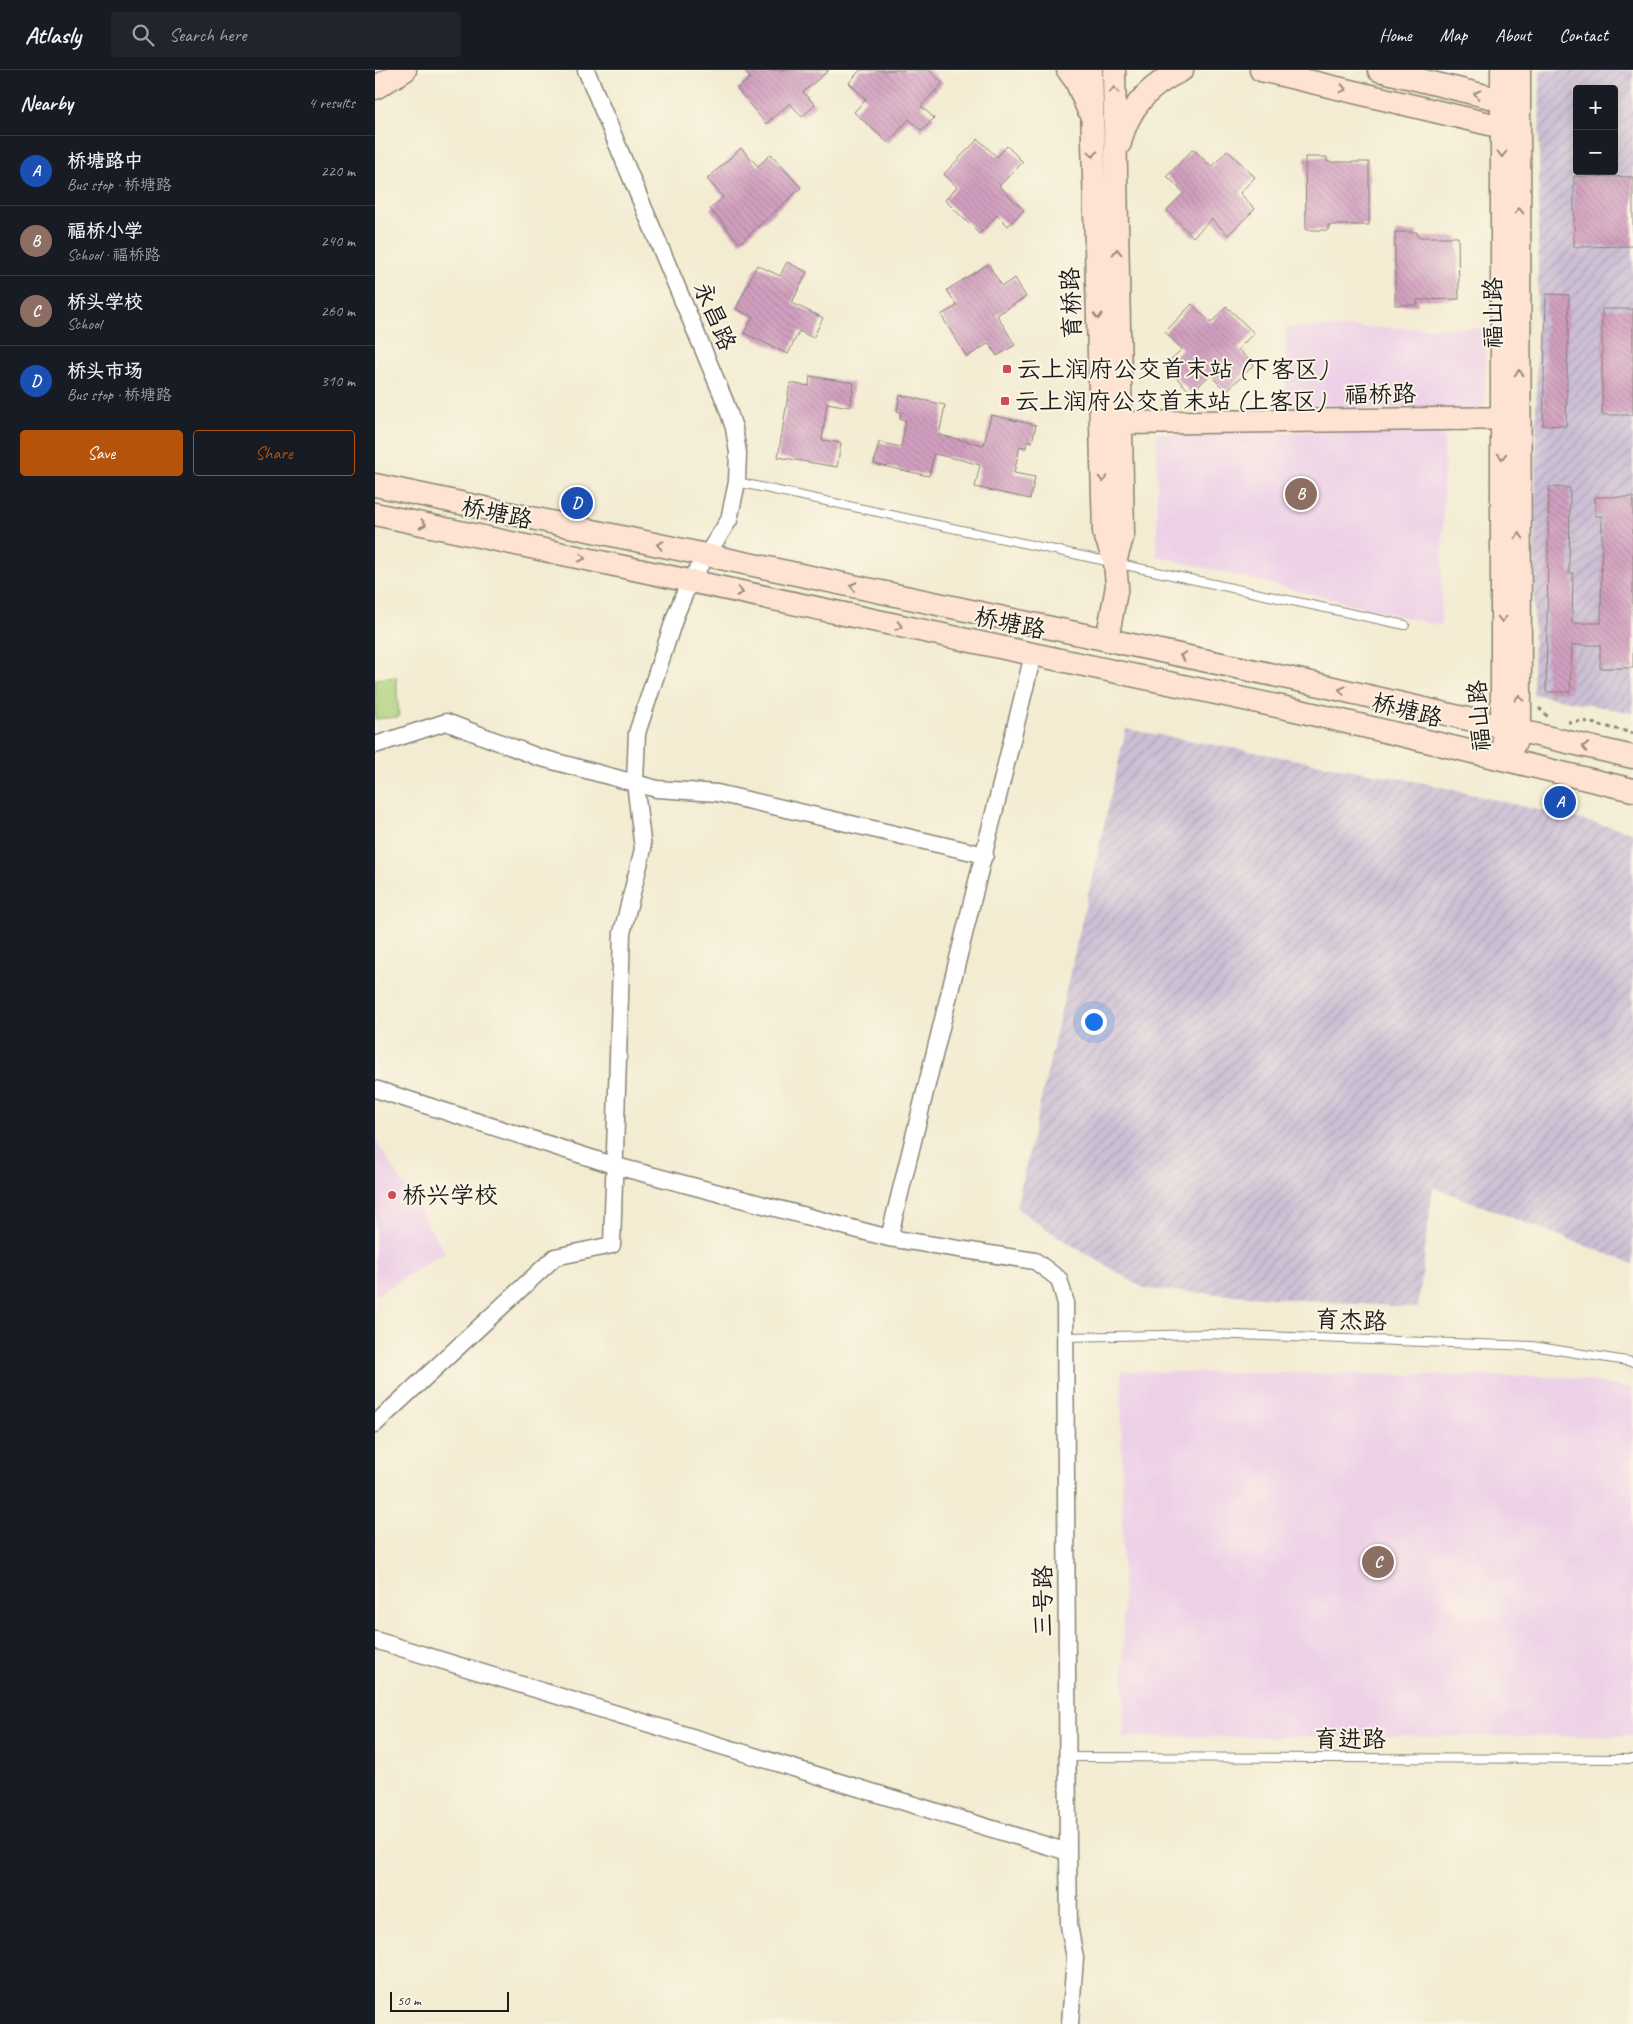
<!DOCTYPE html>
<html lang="en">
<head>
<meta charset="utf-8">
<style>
  :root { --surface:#171b24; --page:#20242c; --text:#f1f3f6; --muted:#9ea1a6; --line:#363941; --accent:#b45309 }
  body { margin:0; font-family:Caveat,"LXGW WenKai TC",sans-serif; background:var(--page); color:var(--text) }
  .controls { position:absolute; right:15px; top:15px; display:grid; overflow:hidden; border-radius:5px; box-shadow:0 2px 12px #0003 }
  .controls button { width:45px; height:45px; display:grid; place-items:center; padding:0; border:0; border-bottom:1px solid var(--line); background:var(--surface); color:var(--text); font:25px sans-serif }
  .scale { position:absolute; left:15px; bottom:12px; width:119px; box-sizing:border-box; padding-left:5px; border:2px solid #1c1c1c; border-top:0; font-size:14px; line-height:18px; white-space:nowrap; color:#1c1c1c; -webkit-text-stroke:4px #fcf5e5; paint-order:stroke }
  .you { position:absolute; left:718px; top:951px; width:18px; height:18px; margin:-12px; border:4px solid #fff; border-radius:50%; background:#1a73e8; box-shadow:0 0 0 8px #1a73e833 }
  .badge { display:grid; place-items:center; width:32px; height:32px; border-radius:50%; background:var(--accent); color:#fff; font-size:16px; font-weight:700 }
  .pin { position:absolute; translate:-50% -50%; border:2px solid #fff; box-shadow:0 1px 5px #0006 }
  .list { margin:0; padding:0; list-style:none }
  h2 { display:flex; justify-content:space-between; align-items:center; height:65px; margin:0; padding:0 20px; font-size:21px }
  h2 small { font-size:16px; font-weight:400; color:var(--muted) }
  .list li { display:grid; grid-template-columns:32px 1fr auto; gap:15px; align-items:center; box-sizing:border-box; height:70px; padding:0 20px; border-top:1px solid var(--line) }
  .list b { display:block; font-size:19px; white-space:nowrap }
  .list p { margin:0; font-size:16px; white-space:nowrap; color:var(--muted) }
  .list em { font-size:16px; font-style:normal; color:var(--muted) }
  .actions { display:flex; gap:10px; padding:15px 20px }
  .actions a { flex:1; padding:11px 0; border:1px solid var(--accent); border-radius:5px; text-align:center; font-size:18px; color:var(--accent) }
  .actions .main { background:var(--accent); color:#fff }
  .icon { flex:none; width:28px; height:28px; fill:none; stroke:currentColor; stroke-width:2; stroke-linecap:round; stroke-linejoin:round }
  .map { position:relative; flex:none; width:1258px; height:1954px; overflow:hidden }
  header { display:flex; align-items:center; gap:30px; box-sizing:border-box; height:70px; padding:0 25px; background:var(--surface); border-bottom:1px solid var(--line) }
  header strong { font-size:24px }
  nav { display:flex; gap:28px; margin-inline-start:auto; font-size:18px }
  .search { width:350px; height:45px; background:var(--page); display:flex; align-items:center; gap:12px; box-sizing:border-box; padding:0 18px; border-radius:5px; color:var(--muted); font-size:19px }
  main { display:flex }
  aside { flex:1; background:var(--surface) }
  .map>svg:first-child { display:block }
  .built { fill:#edd0e8 }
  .industrial { fill:url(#industrial-furrows); fill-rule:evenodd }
  .pitch { fill:#acd17b; stroke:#64764c }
  .building { fill:url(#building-back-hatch) }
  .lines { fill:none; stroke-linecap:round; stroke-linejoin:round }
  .lane-casing { stroke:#888477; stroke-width:10 }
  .street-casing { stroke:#888477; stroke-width:19 }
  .secondary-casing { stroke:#888477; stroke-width:25 }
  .path { stroke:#888477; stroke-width:3; stroke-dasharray:4 4; stroke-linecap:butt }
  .lane { stroke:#fff; stroke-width:8 }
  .street { stroke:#fff; stroke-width:16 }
  .secondary { stroke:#fee3d2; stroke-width:22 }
  .oneway { stroke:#988980 }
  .poi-dot { fill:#d1495b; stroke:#fcf5e5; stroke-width:2 }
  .labels { text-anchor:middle; stroke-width:4; stroke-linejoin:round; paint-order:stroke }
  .street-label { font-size:24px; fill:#1c1c1c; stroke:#fcf5e5 }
  .poi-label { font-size:24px; fill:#1c1c1c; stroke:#fcf5e5; text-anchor:start }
</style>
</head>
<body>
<header>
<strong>Atlasly</strong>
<div class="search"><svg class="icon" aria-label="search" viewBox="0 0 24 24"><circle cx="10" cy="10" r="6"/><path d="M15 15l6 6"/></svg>Search here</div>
<nav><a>Home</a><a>Map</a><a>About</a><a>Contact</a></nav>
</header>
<main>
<aside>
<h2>Nearby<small>4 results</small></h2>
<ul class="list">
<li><span class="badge" style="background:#1a4fb4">A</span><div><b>桥塘路中</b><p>Bus stop · 桥塘路</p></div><em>220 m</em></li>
<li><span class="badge" style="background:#8d6e63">B</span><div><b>福桥小学</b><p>School · 福桥路</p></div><em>240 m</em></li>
<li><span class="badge" style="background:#8d6e63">C</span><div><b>桥头学校</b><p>School</p></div><em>260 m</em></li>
<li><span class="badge" style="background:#1a4fb4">D</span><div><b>桥头市场</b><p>Bus stop · 桥塘路</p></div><em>310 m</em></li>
</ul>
<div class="actions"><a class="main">Save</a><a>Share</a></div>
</aside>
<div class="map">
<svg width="1258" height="1954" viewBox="0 0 1258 1954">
  <defs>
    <pattern id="industrial-furrows" width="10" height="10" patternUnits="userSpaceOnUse" patternTransform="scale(1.25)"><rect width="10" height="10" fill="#ccbed4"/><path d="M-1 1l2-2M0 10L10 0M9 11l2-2" fill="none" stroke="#afa3b5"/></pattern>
    <pattern id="building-back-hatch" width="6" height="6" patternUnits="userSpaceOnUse" patternTransform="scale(1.25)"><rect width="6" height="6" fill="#d19fbf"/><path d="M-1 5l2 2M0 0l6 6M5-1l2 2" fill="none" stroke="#b388a4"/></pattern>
  </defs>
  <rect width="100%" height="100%" fill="#fcf5e5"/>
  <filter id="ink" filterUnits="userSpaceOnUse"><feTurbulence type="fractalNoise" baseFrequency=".02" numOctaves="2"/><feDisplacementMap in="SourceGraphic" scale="10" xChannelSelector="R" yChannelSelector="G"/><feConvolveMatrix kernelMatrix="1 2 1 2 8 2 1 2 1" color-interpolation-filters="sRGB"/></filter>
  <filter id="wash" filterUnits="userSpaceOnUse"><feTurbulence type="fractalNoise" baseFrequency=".0096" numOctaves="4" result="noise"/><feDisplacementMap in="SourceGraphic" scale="20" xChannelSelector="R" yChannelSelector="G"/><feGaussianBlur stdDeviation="1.12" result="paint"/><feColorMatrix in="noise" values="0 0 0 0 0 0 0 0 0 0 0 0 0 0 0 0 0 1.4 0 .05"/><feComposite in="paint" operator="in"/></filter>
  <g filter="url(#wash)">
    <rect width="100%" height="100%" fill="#f3ecd2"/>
    <path class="built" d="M911,257L1111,258L1110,340L910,338Z
      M1070,360L1066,556L782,486V363Z
      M0,1069L70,1182L0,1226Z
      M746,1301L1193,1307L1258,1319V1666L749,1667Z"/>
    <path class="industrial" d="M1165,0H1258V643L1158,624ZM1202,19H1239V101H1202Z
      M751,659L1045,712L1258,762V1194L1058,1117L1043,1238L770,1219L685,1168L641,1138Z"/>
    <path class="pitch" d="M21,607L24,647L0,649V609Z"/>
    <g id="blocks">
      <path class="building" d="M369,0H454L428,22L440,35L427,47L415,33L391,54L362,19L375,8Z
        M485,0H554L568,13L546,36L559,48L547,61L534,49L513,73L479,42L491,29L474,13Z
        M603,69L622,87L632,76L648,92L624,116L649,140L633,156L622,145L604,164L570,130L582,117L569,104Z
        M366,78L383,96L396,84L426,118L365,173L335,139L348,127L332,109Z
        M818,79L837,97L852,80L880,107L865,123L880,139L853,165L837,149L818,167L792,140L809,123L792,106Z
        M930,87H952V92H994V155H953V160H931Z
        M1199,106L1258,107V176L1199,177Z
        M1020,162H1042V167H1083L1084,229L1042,230L1043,235H1020Z
        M412,192L432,202L417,233L448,248L438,268L424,261L413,284L369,263L378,247L361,239L382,195L405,206Z
        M613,194L627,216L640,208L651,227L622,245L640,275L622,286L614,273L592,287L566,245L582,236L572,220Z
        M1171,224L1194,225L1191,356L1168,355Z
        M817,234L836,253L851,236L879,263L863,279L879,295L851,321L835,305L816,323L790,295L807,279L790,262Z
        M1227,239H1258V345H1227Z
        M435,306L479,313L475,337L452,333L447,370L466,373L462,397L403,387L415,313L434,316Z
        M525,325L570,335L564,365L609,375L616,345L661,355L657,372L652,371L651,378L645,376L639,403L660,407L655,429L600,417L605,395L587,390L559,384L554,406L499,394L504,372L526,377L531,350L525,349L526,342L522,341Z
        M1174,417L1195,418L1194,503H1198L1197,553H1226L1227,446H1220V427H1258V598H1225V575H1197L1195,622H1171Z"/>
    </g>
  </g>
  <g filter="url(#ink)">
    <use href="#blocks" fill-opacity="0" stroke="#888477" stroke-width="1"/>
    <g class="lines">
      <g class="lane-casing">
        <path id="lane" d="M362,412L1030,555
          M690,1267L834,1264L1157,1276L1258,1292
          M693,1687L1258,1689"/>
      </g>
      <g class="street-casing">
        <path id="street" d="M0,675L71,652L163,687L282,719L342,723L610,785
          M0,1019L241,1096L514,1168L660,1191L684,1209L690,1230L693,1782L694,1855L700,1888L695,1954
          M514,1168L658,585
          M0,1354L180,1187L237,1175L247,863L268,779L260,712L262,663L301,544L315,511L354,450L362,412L363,383L359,358L351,334L211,0
          M0,1570L693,1782"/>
      </g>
      <g class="secondary-casing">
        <path id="secondary" d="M693,0L701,11L713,39
          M716,0L729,462L740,492L742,516L732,570
          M739,0L748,464L740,492
          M886,0L1127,57L1144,46L1127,30L1004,0
          M1127,0V638L1129,673
          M0,18L30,0
          M745,73C753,37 775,15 807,0
          M746,353L1142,348
          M0,415L932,612L1258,687
          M0,444L925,641L1258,720
          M1139,675L1145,662L1144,0"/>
      </g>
      <path class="path" d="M1164,638L1173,647
        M1193,652L1208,651L1258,663"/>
      <use href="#lane" class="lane"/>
      <use href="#street" class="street"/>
      <use href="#secondary" class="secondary"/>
    </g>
    <defs><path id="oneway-chevron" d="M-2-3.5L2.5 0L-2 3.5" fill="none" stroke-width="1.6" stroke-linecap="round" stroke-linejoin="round" transform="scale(1.25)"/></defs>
    <g class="oneway">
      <use href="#oneway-chevron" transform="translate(968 19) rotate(13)"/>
      <use href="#oneway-chevron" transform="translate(739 20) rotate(-91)"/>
      <use href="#oneway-chevron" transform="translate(1102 24) rotate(-166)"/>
      <use href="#oneway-chevron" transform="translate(718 84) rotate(88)"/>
      <use href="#oneway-chevron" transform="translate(1127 84) rotate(90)"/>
      <use href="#oneway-chevron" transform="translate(1144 141) rotate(-90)"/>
      <use href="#oneway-chevron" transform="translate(742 182) rotate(-91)"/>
      <use href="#oneway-chevron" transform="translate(723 246) rotate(88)"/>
      <use href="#oneway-chevron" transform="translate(1144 303) rotate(-90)"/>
      <use href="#oneway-chevron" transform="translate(1127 386) rotate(90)"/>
      <use href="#oneway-chevron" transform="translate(728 409) rotate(88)"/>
      <use href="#oneway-chevron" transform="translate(48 454) rotate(12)"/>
      <use href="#oneway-chevron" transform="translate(1144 466) rotate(-90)"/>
      <use href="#oneway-chevron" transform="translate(285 475) rotate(-168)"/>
      <use href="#oneway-chevron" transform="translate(207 488) rotate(12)"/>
      <use href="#oneway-chevron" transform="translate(478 516) rotate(-168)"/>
      <use href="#oneway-chevron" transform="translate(365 522) rotate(12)"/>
      <use href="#oneway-chevron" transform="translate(1127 549) rotate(90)"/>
      <use href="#oneway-chevron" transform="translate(524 556) rotate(12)"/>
      <use href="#oneway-chevron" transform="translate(808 586) rotate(-168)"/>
      <use href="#oneway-chevron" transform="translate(967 620) rotate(-167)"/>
      <use href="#oneway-chevron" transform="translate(1144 628) rotate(-90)"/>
      <use href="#oneway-chevron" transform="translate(1210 677) rotate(-168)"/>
    </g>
  </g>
  <g class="poi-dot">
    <rect x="627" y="294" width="10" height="10" rx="2.5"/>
    <rect x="625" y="326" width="10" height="10" rx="2.5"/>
    <circle cx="17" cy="1125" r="5"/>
  </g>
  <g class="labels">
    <g class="street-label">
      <text transform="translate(696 233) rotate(-92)" y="8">育桥路</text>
      <text transform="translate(1118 243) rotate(-90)" y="8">福山路</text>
      <text transform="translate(340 246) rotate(67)" y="8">永昌路</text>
      <text transform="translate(1005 324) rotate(-1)" y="8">福桥路</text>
      <text transform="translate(122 443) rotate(12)" y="8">桥塘路</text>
      <text transform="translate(635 553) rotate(12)" y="8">桥塘路</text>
      <text transform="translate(1032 640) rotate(14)" y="8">桥塘路</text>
      <text transform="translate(1104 646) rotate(-94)" y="8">福山路</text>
      <text transform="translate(976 1250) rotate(2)" y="8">育杰路</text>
      <text transform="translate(668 1531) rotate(-90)" y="8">三号路</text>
      <text x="975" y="1677">育进路</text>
    </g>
    <g class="poi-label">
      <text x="642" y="307">云上润府公交首末站 (下客区)</text>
      <text x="640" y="339">云上润府公交首末站 (上客区)</text>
      <text x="27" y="1133">桥兴学校</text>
    </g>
  </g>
</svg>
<div class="controls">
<button>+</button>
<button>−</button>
</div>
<div class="scale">50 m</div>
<div class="you"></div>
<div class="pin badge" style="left:1185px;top:732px;background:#1a4fb4">A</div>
<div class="pin badge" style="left:926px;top:424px;background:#8d6e63">B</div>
<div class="pin badge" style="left:1003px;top:1492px;background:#8d6e63">C</div>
<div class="pin badge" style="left:202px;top:433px;background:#1a4fb4">D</div>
</div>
</main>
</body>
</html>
